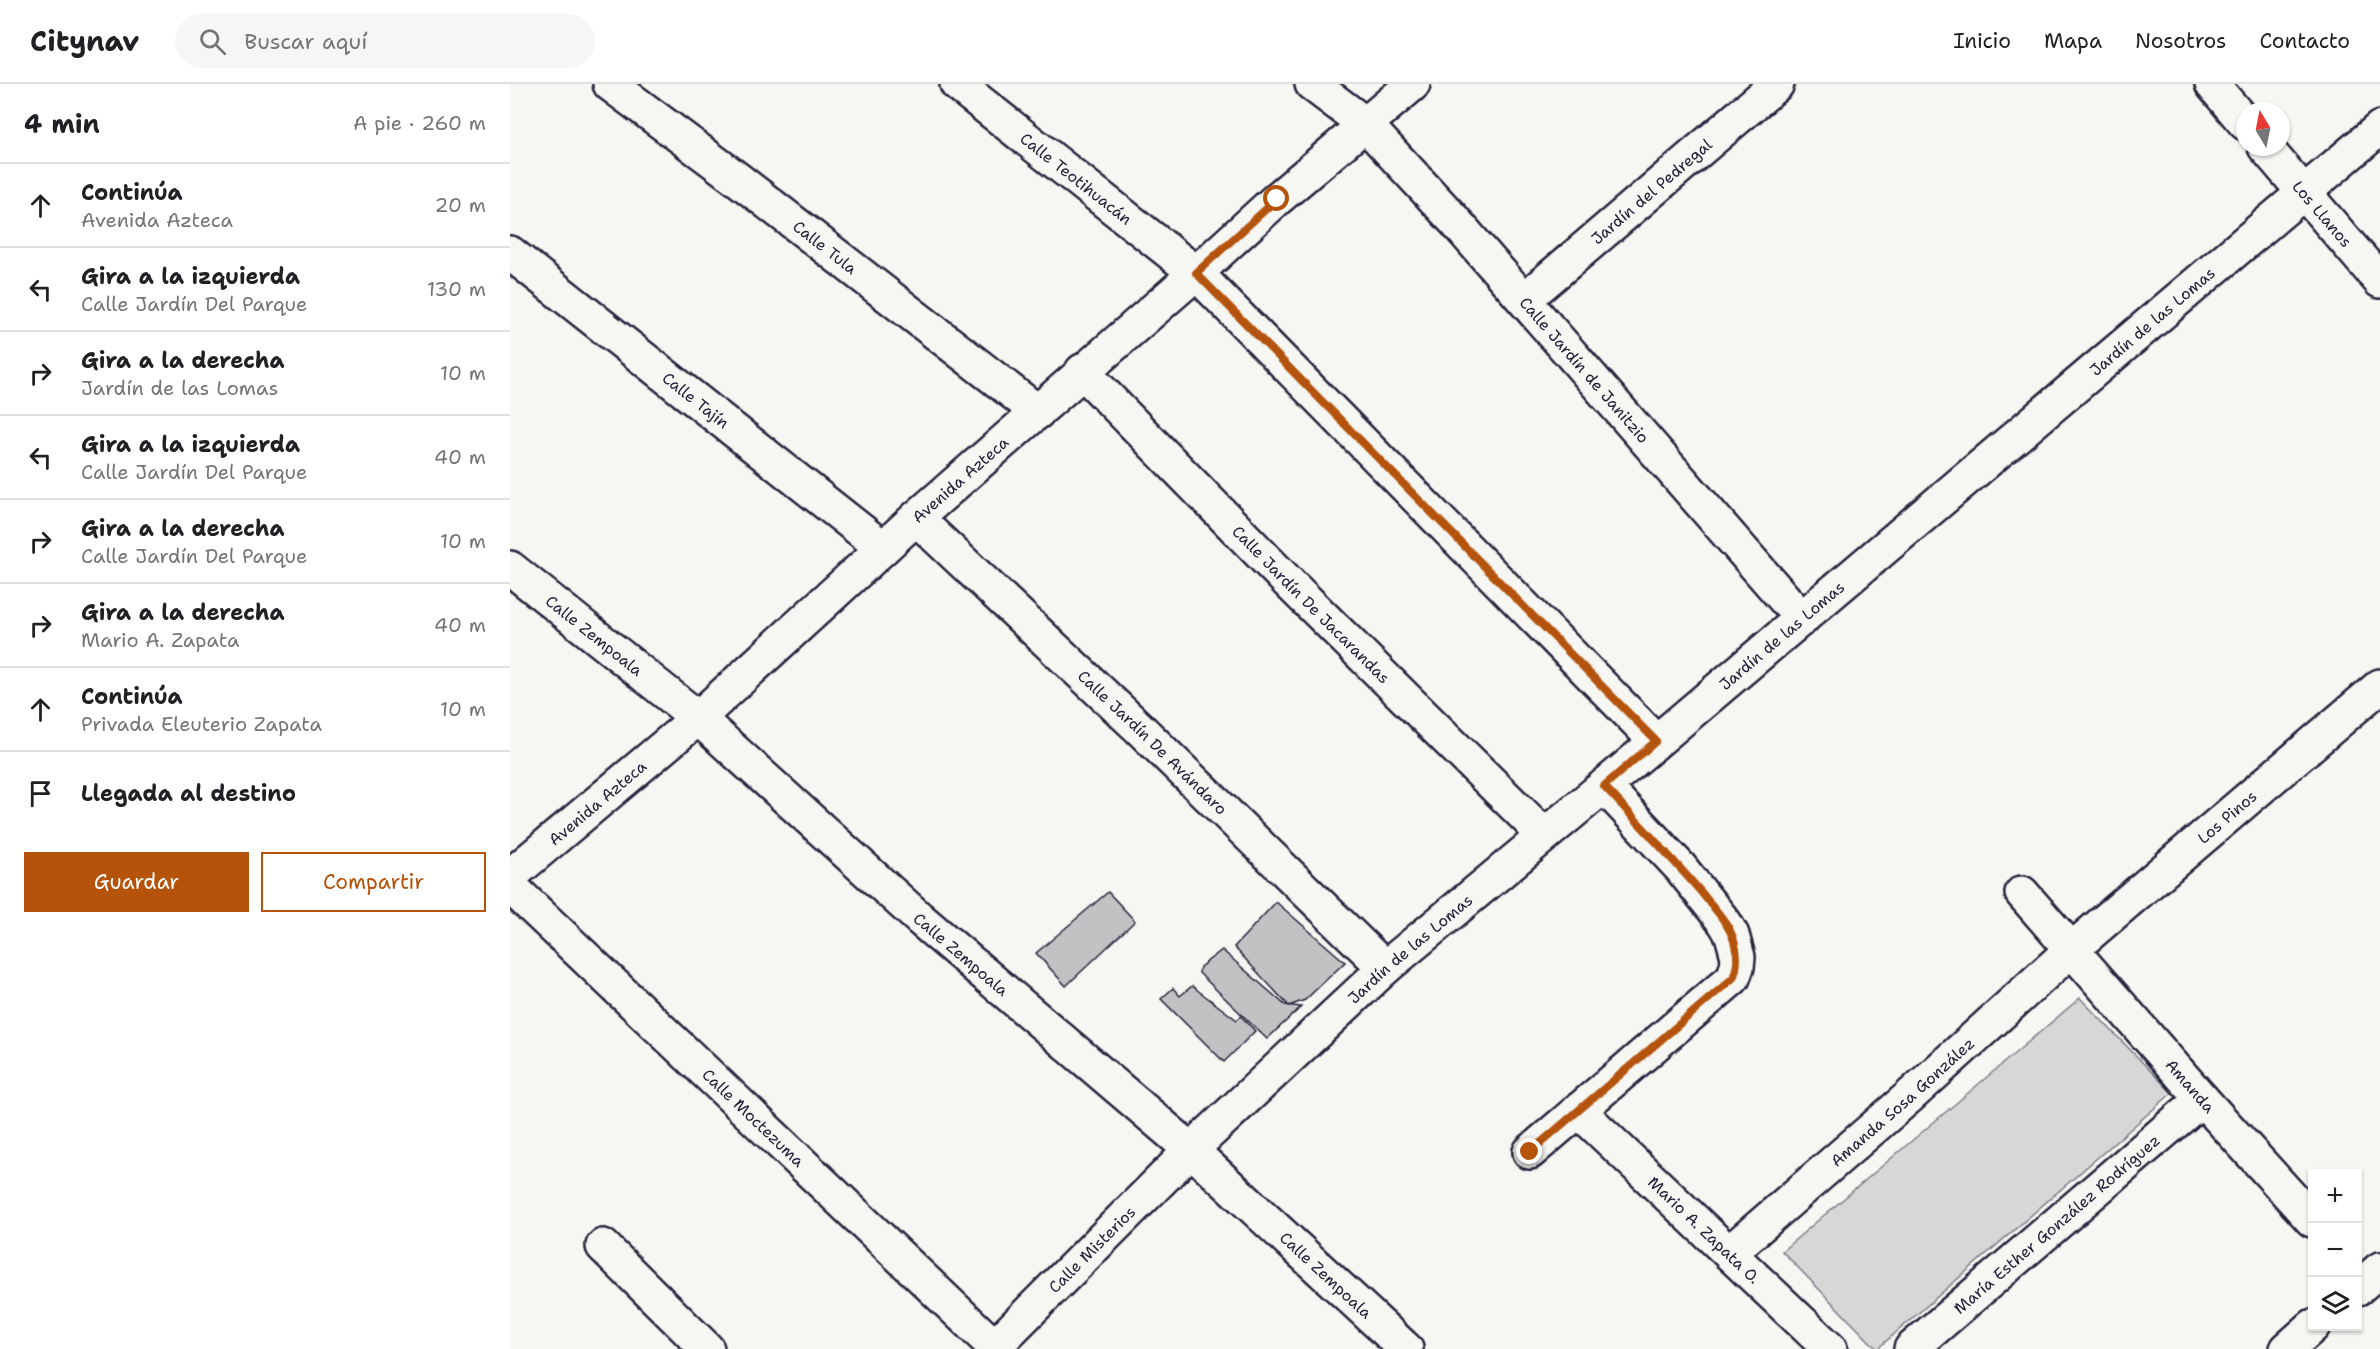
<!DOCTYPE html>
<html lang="es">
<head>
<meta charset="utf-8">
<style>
  :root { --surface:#fff; --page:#f6f6f6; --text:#202124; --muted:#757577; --line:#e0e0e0; --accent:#b45309 }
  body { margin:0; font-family:"Shantell Sans",sans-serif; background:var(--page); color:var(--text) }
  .controls { position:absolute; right:18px; bottom:18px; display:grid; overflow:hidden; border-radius:0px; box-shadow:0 2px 4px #0004 }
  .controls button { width:54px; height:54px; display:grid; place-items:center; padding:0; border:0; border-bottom:2px solid var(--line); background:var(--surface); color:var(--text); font:30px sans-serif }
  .compass { position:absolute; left:1726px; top:18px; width:54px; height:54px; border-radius:50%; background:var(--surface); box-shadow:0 2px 4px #0004; rotate:350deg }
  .stop { position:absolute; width:18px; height:18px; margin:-14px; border:4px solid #b45309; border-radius:50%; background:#fff }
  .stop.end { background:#b45309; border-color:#fff; box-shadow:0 2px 6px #0008 }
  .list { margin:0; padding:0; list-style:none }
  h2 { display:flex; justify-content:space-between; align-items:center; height:78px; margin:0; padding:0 24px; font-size:26px }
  h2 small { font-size:20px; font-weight:400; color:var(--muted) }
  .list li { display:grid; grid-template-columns:39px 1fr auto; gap:18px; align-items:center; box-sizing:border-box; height:84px; padding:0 24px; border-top:2px solid var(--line) }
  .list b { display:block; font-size:22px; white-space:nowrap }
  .list p { margin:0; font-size:20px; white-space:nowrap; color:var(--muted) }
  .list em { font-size:20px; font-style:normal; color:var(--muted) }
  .actions { display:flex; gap:12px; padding:18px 24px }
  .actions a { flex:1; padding:14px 0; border:2px solid var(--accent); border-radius:0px; text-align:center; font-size:21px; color:var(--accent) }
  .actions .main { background:var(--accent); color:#fff }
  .icon { flex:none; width:33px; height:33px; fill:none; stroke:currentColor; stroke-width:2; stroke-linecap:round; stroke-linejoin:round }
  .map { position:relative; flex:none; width:1870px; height:1265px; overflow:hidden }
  header { display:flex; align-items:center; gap:36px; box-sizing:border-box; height:84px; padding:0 30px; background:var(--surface); border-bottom:2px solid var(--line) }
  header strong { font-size:28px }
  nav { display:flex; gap:33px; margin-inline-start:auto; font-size:21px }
  .search { width:420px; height:54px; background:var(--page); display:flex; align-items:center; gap:15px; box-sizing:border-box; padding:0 21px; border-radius:33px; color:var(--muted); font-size:22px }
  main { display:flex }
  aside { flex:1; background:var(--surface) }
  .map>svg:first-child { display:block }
  .green { fill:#d7d7d7; stroke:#7c7c89; stroke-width:1.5 }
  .building { fill:#c2c2c4; stroke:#22223b; stroke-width:1.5 }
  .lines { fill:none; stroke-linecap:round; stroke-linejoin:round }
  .minor-casing { stroke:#22223b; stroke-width:38 }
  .minor { stroke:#f6f6f2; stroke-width:33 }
  .route { stroke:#b45309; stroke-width:8 }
  .labels { text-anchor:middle; stroke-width:4.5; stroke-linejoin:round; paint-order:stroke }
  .street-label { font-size:16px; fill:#22223b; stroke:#f6f6f2 }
</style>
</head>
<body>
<header>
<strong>Citynav</strong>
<div class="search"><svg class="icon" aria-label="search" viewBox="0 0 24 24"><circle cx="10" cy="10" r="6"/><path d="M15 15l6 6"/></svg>Buscar aquí</div>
<nav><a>Inicio</a><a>Mapa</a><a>Nosotros</a><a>Contacto</a></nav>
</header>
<main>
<aside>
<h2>4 min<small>A pie · 260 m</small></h2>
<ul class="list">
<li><svg class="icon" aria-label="ahead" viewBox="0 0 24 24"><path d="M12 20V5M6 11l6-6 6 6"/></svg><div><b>Continúa</b><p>Avenida Azteca</p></div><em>20 m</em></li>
<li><svg class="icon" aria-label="left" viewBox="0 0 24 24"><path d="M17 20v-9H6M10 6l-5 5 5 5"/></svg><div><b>Gira a la izquierda</b><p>Calle Jardín Del Parque</p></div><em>130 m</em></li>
<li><svg class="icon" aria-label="right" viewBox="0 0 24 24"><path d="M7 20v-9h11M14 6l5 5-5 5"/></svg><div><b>Gira a la derecha</b><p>Jardín de las Lomas</p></div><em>10 m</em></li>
<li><svg class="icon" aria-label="left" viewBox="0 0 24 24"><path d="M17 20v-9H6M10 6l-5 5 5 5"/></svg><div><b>Gira a la izquierda</b><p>Calle Jardín Del Parque</p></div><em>40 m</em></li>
<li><svg class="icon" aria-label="right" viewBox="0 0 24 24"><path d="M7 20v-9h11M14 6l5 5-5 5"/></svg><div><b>Gira a la derecha</b><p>Calle Jardín Del Parque</p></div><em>10 m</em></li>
<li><svg class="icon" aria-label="right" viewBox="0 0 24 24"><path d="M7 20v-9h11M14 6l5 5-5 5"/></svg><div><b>Gira a la derecha</b><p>Mario A. Zapata</p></div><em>40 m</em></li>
<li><svg class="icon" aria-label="ahead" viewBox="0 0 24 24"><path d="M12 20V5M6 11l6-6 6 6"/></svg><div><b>Continúa</b><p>Privada Eleuterio Zapata</p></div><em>10 m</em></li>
<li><svg class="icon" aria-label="arrive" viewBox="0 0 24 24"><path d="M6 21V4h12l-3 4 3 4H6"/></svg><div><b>Llegada al destino</b></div></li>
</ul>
<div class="actions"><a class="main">Guardar</a><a>Compartir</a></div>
</aside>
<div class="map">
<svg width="1870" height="1265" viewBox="0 0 1870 1265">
  <rect width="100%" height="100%" fill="#f6f6f2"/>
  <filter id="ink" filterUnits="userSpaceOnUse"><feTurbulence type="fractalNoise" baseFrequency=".0167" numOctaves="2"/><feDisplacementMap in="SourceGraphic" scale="12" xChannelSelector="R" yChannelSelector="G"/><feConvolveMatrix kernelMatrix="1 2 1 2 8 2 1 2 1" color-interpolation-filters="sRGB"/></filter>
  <g filter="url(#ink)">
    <path class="green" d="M1570,914L1662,1009L1367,1265L1272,1167Z"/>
    <path class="building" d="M598,808L625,837L556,902L526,869Z
      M766,818L835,878L795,916L779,922L724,863Z
      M712,866L775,921L791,923L757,955L689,889L690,883Z
      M682,902L727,936L731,932L745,947L714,978L651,915L663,904L670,912Z"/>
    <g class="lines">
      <g class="minor-casing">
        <g id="minor">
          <path id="s1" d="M100,0L230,97L528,328"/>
          <path id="s2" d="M447,0L686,189L1146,657"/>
          <path id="s3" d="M802,0L855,40L945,137L1292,535"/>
          <path d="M1702,0L1735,39"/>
          <path id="s4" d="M1755,63L1870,197"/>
          <path id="s5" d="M0,169L373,464"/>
          <path id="s6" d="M1015,215L1267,0"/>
          <path id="s7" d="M572,287L781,501L1034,751"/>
          <path id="s8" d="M406,434L628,643L875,884"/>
          <path id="s9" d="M0,484L188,634L410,835L681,1066L896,1265"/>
          <path id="s10" d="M0,792L188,634L406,434L686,189L767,115L903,0"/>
          <path id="s11" d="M0,802L487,1265"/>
          <path id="s12" d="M1512,809L1692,1015L1802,1136"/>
          <path id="s13" d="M1068,1026L1320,1265"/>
          <path d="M1020,1068L1223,894L1227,883L1228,873L1222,851L1215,839L1170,783L1094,702"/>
          <path d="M93,1162L197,1265"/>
          <path id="s14" d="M1219,1169L1399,1013L1562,865L1870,602"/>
          <path d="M1848,1204L1870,1185"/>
          <path id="s15" d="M482,1265L681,1066L875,884L1094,702L1870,44"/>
          <path id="s16" d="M1401,1265L1692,1015"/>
          <path d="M1777,1265L1803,1242"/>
        </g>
      </g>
      <use href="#minor" class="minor"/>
    </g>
  </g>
  <g class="lines" filter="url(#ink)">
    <path class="route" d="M767,115L686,189L1146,657L1094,702C1127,737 1160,772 1191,808C1202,822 1217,837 1223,854C1228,868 1229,880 1223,894L1020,1068"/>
  </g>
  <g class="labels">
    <g class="street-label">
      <text dy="6" stroke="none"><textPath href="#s2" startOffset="152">Calle Teotihuacán</textPath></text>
      <text dy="6" stroke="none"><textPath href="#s6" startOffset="166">Jardín del Pedregal</textPath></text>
      <text dy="6" stroke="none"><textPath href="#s4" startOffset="88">Los Llanos</textPath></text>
      <text dy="6" stroke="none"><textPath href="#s1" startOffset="270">Calle Tula</textPath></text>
      <text dy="6" stroke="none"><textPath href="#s15" startOffset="1551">Jardín de las Lomas</textPath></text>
      <text dy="6" stroke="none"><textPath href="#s3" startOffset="396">Calle Jardín de Janitzio</textPath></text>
      <text dy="6" stroke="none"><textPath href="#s5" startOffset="237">Calle Tajín</textPath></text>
      <text dy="6" stroke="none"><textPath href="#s10" startOffset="600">Avenida Azteca</textPath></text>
      <text dy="6" stroke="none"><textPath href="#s7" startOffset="327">Calle Jardín De Jacarandas</textPath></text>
      <text dy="6" stroke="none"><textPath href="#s15" startOffset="1065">Jardín de las Lomas</textPath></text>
      <text dy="6" stroke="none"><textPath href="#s9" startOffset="108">Calle Zempoala</textPath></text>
      <text dy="6" stroke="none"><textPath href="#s8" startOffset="326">Calle Jardín De Avándaro</textPath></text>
      <text dy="6" stroke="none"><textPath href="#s10" startOffset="114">Avenida Azteca</textPath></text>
      <text dy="6" stroke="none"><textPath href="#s14" startOffset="662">Los Pinos</textPath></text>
      <text dy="6" stroke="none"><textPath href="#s15" startOffset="579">Jardín de las Lomas</textPath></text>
      <text dy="6" stroke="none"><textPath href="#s9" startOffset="594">Calle Zempoala</textPath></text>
      <text dy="6" stroke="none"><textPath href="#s12" startOffset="256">Amanda</textPath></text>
      <text dy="6" stroke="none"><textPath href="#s14" startOffset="230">Amanda Sosa González</textPath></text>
      <text dy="6" stroke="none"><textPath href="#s11" startOffset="336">Calle Moctezuma</textPath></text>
      <text dy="6" stroke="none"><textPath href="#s16" startOffset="192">María Esther González Rodríguez</textPath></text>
      <text dy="6" stroke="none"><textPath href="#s13" startOffset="174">Mario A. Zapata O.</textPath></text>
      <text dy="6" stroke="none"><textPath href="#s15" startOffset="141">Calle Misterios</textPath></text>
      <text dy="6" stroke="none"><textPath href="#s9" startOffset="1080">Calle Zempoala</textPath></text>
    </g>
  </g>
</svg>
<div class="controls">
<button>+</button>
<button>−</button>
<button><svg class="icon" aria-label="layers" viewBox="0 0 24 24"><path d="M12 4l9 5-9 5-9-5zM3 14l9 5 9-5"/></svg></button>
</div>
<svg class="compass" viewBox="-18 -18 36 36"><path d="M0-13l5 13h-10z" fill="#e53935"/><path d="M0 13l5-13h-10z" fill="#757577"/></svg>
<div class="stop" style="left:767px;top:115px"></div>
<div class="stop end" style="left:1020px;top:1068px"></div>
</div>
</main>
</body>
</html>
